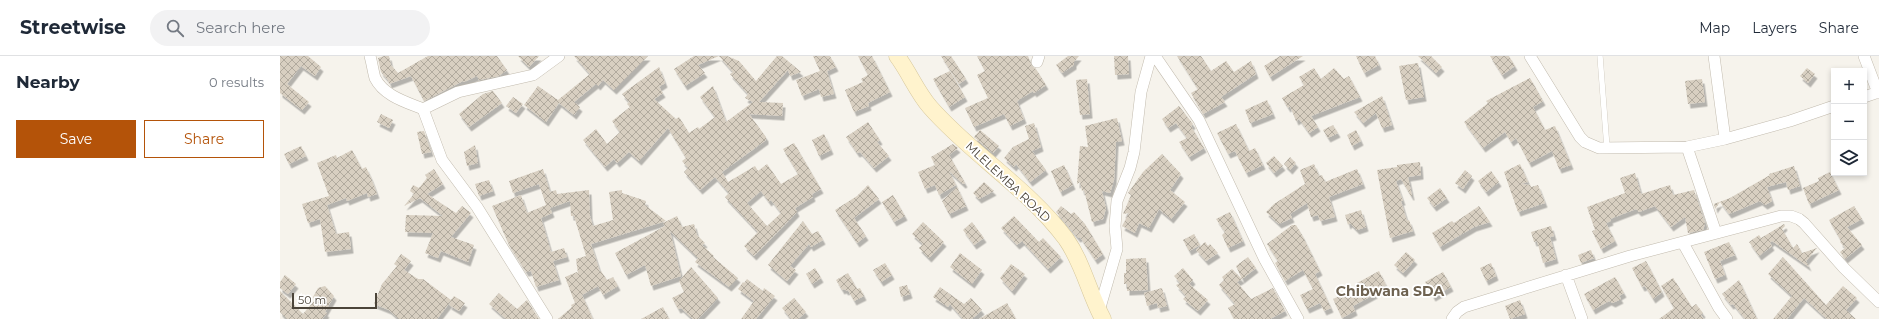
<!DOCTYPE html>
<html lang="en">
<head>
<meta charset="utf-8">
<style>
  :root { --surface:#fff; --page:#f2f2f3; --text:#1f2937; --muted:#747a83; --line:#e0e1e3; --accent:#b45309 }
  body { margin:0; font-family:Montserrat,sans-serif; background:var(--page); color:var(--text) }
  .controls { position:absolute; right:12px; top:12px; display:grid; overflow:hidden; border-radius:0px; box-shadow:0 2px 6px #0003 }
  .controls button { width:36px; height:36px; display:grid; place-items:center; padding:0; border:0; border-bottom:1px solid var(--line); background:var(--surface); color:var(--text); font:20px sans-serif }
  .scale { position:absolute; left:12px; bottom:10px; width:85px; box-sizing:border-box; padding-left:4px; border:2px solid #4b4439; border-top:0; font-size:11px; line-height:14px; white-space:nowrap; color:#4b4439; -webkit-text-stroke:3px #fff; paint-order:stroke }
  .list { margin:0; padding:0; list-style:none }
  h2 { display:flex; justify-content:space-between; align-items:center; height:52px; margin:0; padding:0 16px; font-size:17px }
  h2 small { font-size:13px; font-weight:400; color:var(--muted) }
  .actions { display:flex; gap:8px; padding:12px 16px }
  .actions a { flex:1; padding:9px 0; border:1px solid var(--accent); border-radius:0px; text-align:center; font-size:14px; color:var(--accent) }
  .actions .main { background:var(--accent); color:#fff }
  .icon { flex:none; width:22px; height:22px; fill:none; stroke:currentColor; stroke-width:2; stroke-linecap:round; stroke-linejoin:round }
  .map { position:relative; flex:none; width:1599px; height:263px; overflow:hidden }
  header { display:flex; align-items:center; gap:24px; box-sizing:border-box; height:56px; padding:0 20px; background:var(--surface); border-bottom:1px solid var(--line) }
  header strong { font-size:19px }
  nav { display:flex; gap:22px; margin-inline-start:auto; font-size:14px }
  .search { width:280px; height:36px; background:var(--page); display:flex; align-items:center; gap:10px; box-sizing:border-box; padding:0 14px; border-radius:22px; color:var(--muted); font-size:15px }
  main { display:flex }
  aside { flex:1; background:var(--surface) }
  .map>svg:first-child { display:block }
  .building { fill:url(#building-cross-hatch); fill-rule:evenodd; filter:url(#shadow) }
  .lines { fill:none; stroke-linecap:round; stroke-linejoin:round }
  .lane-casing { stroke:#c2bbae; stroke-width:6 }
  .street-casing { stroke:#c2bbae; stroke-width:12 }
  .secondary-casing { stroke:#d6c79b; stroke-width:17 }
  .lane { stroke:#fff; stroke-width:5.5 }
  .street { stroke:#fff; stroke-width:11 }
  .secondary { stroke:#fff3cd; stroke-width:16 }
  .labels { text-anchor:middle; stroke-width:3.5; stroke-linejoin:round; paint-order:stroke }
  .street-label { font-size:12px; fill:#4b4439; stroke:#fff }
  .quarter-label { font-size:14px; font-weight:bold; fill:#6e6250; stroke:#fff }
</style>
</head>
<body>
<header>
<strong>Streetwise</strong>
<div class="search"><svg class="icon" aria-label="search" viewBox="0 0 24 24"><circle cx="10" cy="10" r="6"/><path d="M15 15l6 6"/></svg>Search here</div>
<nav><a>Map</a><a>Layers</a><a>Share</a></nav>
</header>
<main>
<aside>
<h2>Nearby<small>0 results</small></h2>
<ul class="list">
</ul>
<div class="actions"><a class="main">Save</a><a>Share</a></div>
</aside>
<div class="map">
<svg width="1599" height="263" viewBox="0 0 1599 263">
  <defs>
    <pattern id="building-cross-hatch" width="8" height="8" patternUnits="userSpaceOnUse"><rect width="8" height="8" fill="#d8cfc1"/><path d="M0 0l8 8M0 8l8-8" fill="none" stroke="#b1aa9e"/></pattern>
    <filter id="shadow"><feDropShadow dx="2.5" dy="4.5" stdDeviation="0" flood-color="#0004"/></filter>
  </defs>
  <rect width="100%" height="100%" fill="#f6f3ec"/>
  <path class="building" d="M0,0H28L41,11L35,20L21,10L7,28L29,46L22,54L0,37Z
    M104,0H109L111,9L118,17L148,0H217L227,14L219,20L199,24L197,20L184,26L183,25L144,45L131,20L109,28L108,24L101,16L98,2Z
    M238,0H259L249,11Z
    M294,0H368L334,34L323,24L318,30L316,28L294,46L300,51L294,59L279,47L266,66L244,49L258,30L278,44L310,18Z
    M414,0H439L418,9L425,17L405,30L394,13Z
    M439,0H447L459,5L476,25L497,0H502L521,16L510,20L508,14L479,46L503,47L502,60L469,58L486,81V84L442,116L448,126L475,110L478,115L487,108L501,128L518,118L503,93L514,87L541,133L532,138L533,141L515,152L517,156L474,200L464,190L478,176L445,141L449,137L435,121L420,134L404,116L408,112L402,105L406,102L388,72L359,105L349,96L337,107L334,103L325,111L303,84L316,73L327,88L340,76L332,65L350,51L347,48L349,46L342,38L379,11L385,27L379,31L383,37L374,43L396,63L399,61L409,77L418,71L419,73L435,61L420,41L433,30L446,66L473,46L465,42L468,38L450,18L453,16ZM481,135L489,146L491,144L501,157L487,170L467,147Z
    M533,0H550L556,11L547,15L554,38L541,41L539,33L522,40L516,24L540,15Z
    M578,0H592L610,36L588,47L589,50L574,56L565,34L583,26L581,23L588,19Z
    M661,0H671L686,23L679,28Z
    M697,0H748L752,10L756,13L766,29L754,37L753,35L737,45L744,63L730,70L724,58L694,71L685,52L708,42L697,19L705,15Z
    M788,0H799L794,6V9L782,17L776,9Z
    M834,0H848L849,18L835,19Z
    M897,0H921L931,15L946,5L954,16L971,5L976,18L941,41L945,46L923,58L911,37L918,33Z
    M1000,0H1023L990,21L984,10Z
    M1076,0H1095L1099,9L1084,17Z
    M1138,0H1151L1162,11L1156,17Z
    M1210,0H1229L1235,10L1222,19Z
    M1138,7L1144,41L1126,44L1119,10Z
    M1034,12L1041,23L1054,12L1064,23L1069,20L1080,41L1031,60L1038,71L1029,77L1019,63L1016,65L1010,50L1008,52L1002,42L1024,29L1019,21Z
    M1527,12L1535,18L1528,27L1520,20Z
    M670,15L685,41L669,51L653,23Z
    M1250,22L1263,45L1253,51L1265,74L1275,70L1291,109L1279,113L1272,95L1249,107L1236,82L1231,86L1225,76L1203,92L1184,66L1208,47L1206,45Z
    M807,23L810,58L800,59L796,24Z
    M1422,23L1425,46L1408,48L1405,25Z
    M213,35L222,47L189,71L179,58L203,38Z
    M1102,40L1112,69L1102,72L1096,57L1083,67L1074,56Z
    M233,41L243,48L236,57L226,50Z
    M987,44L993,58L970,67L965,54Z
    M899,50L913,68L911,70L924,92L909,101L899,86L907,82L896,67L888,72L882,63Z
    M101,58L113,64L109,72L97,66Z
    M837,62L842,85L836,86L834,124L830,137L822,135L826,152L823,163L812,166L804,134L802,135L800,126L797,128L800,90L808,91L805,70Z
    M588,66L600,84L597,86L609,100L594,112L580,96L577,97L566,81Z
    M754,67L761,91L752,95L766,114L750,126L736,108L734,111L724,102L733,91L749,83L745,70Z
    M956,68L969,95L975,92L983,109L966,117L955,95L948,98L937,77Z
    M1053,69L1058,77L1048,82L1043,74Z
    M700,74L719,90L713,97L694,81Z
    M1076,74L1081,85L1072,90L1067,79Z
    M144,75L151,96L142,98L137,76Z
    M544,78L551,94L539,100L532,84Z
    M673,88L678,92L669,99L685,127L683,128L669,115L676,129L659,139L655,129L645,133L638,116L655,109L651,101Z
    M195,89L198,107L187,110L184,96Z
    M21,90L26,100L9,108L4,98Z
    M72,94L82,113L86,111L91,122L97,138L88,141L87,137L67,145L66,142L47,149L56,178L69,176L71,193L45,196L40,163L28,167L22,148L49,140L37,107L56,99L57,102Z
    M882,98L901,118L890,134L905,146L891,163L879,153L869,172L859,167L855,177L842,170L849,157L843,158L851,139L848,137L863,116Z
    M994,100L1003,110L994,117L986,107Z
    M1010,101L1016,107L1010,114L1004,108Z
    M1140,106L1141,119L1128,121L1132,140H1131L1121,123L1116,125L1123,145H1121L1127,165L1129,164L1133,175L1110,182L1097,114L1117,111V109Z
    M1034,108L1039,120L1042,119L1045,126L1077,113L1083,128L1049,141L1055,161L1040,165L1038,159L1031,161L1027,147L1010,158L1012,162L999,168L986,156L994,148L1025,128L1020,114Z
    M1240,108L1248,126L1241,128L1250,129L1251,131L1258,129L1265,147L1238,156L1224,116Z
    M784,109L793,129L780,136L771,115Z
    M1514,110L1520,130L1508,134L1506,126L1487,131L1492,145L1485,149L1480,145L1449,158L1440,146L1435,153L1434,148L1450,142L1490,119L1489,118Z
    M154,113L163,128L147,138L176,157L182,150L191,157L171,181L194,189L188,206L161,195L158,202L145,197L153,177L125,176L126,159L163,160L140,142L124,150L134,138L130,135L133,129L139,132L147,122L145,119Z
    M263,113L270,136L276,134L277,138L309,134L310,160L313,170L333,164L329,136L342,134V137L366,145L365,149L386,165L311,188L320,216L321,215L327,224L333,221L338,230L323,239L318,230L302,239L313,263H278L292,251L291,249L295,247L285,221L297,216L298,218L296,203L306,200L294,160H291L290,145L270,152L272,157L261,162L271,196L284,192L287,201L273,205L279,224L256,231L251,215L246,216L229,189L212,150L241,139L247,157L266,149L259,128L233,137L229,125Z
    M1185,114L1192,120L1183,133L1175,127Z
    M1211,115L1219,126L1206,136L1198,125Z
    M1550,116L1559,134L1529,148L1523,132L1539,125L1538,122Z
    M1355,117L1361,138L1390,129L1393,139L1414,134L1425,167L1423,174L1408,177L1405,161L1391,171L1375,150L1359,156L1356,153L1330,163L1331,165L1326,167L1335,185L1321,193L1312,175L1315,174L1307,151L1345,137L1340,122Z
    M209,124L213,135L199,140L195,128Z
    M704,126L714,135L699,143L693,137Z
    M588,129L599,143L574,162L586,180L577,187L555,154L577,140Z
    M677,131L686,150L669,158L662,145Z
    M1160,132L1167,142L1154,151L1147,142Z
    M613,139L625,160L614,166L602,146Z
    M781,150L791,158L794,156L805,168L823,198L815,204L800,181L798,182L776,156Z
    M1199,150L1210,166L1194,171L1160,191L1152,177L1172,165L1174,167Z
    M1574,150L1582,163L1567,171L1582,189L1565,203L1560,196L1565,192L1560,186L1561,185L1549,164Z
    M1081,154L1086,171L1077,174L1070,167L1068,169L1065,159Z
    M950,156L963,185L948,192L942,179L945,176L936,163Z
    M397,160L402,171L414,168L417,179L425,187L422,189L434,200L433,201L458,222L449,231L415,206L418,202L390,175L401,220L371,230L365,209L346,219L335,197L385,170L383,167Z
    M734,160L759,186L763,182L781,201L768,213L742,185L737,189L721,172Z
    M523,165L532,178L538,175L543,184L531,191L529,188L510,210L516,214L507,225L488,209Z
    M643,166L664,186L649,202L639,192L643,188L632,178Z
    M692,166L704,182L694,189L683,174Z
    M1504,168L1505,170L1502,173L1513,192L1517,188L1522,197L1537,192L1526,205L1529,211L1492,185L1490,187L1492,190L1479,200L1469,186L1479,179L1481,182Z
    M1012,169H1016L1022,179L1040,215L1035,218L1051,252L1044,255L1040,247L1027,253L1020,239L1033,233L1023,214L1005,225L995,207L998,205L987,188Z
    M1271,170L1274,180L1270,181L1276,203L1263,207L1257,185L1254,186L1251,176Z
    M914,178L920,189L909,195L903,184Z
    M925,186L928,190L930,188L938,197L926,205L916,194Z
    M1449,186L1455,199L1440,205L1445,219L1435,223L1424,196Z
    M1311,194L1314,202L1301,207L1298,199Z
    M1126,196L1135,204L1123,217L1114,209Z
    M680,197L702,214L692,228L670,211Z
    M121,198L131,205L124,214L138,223H143L171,244L174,240L185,247L179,255L169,249L171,245L157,263H119L109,254L94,248L102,228L117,210L114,208Z
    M968,201L976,212L962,223L956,210Z
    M1503,201L1546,249L1563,230L1577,242L1566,254L1576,263H1547L1524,242L1507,263H1493L1512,240L1488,218Z
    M866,202L868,234L847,235V228H844V217H846V203Z
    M1366,205L1382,236L1373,243L1365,230L1362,231L1352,212Z
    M605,207L612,219L601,226L593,214Z
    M1211,207L1216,220L1206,225L1200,212Z
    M731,208L745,218L732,235L720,222Z
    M411,211L438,242L418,263H413L401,252L398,253L392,242L404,236L399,225Z
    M535,212L541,222L532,228L526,218Z
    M903,212L913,224L909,228L928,244L918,255L903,243L906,240L896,229L900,227L894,220Z
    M952,213L962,223L957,226L971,243L993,232L1005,255L990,263H954L948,252L955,248L939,229L944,224L942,221Z
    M1099,215L1106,229L1094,235L1095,238L1073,250L1075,255L1062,262L1053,243L1079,231L1077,227Z
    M1163,216L1171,231L1153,241L1145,226Z
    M568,217L577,233L580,232L584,240L574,245L568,234L566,235L564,233L562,234L556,224Z
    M5,219L16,228L8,238L0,232V226Z
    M1335,221L1344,237L1339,240L1341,243L1333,247L1329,245L1313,254L1304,238Z
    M1393,222L1412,251L1416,248L1423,257L1421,259L1424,263H1379L1394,252L1381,230Z
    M467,223L483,235L484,232L495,240L476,263H461L474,245L458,233L463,226L464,227Z
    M1459,224L1477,263H1465L1453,248L1451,249L1442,238Z
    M627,229L630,238L621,241L619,231Z
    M45,230L54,240L45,256L47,257L42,263H7L0,256V235L23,258L36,243L33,241L38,232Z
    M660,231L684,248L691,242L702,254L692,263H683L670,248L668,251L653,241Z
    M882,232L887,250L878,252L877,247L867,250L864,237Z
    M219,237L237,253L247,244L259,263H226L209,248Z
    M514,242L526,256L518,263H511L502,252Z
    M1240,244L1245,258L1230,263L1225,250Z
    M727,247L736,263H699Z
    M383,251L389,263H361Z"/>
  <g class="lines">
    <g class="lane-casing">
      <path id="lane" d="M1320,0L1327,92"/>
    </g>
    <g class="street-casing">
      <path id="street" d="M90,0C92,7 93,15 95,22C104,40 126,46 143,53L162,104L197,151L267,263
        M875,0L919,64L984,202L1018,263
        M1250,0L1300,81L1305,86L1319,92L1407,91L1445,83L1510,65L1554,50
        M1434,0L1445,83
        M1584,0L1598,37
        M757,6L759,0
        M1584,41L1599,36
        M143,53L178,36L253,19L279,0
        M1407,91L1436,177
        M1403,187L1439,252L1447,263
        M1286,219L1302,263
        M819,255L837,193L835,170L837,145L850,112L854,96L861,36L871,0
        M1172,263L1177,256L1184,251L1350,200L1501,160H1511L1519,163L1524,167L1564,212L1599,246"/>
    </g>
    <g class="secondary-casing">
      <path id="secondary" d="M617,0C629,16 637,36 650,51C691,98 748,132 786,183C803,207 809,237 823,263"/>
    </g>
    <use href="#lane" class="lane"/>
    <use href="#street" class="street"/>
    <use href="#secondary" class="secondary"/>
  </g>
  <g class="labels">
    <g class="street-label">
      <text transform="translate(728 126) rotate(43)" y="4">MLELEMBA ROAD</text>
    </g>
    <g class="quarter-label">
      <text x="1110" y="240">Chibwana SDA</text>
    </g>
  </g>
</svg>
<div class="controls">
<button>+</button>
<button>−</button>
<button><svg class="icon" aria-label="layers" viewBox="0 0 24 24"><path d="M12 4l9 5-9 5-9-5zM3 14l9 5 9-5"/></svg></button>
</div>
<div class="scale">50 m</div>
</div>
</main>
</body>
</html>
